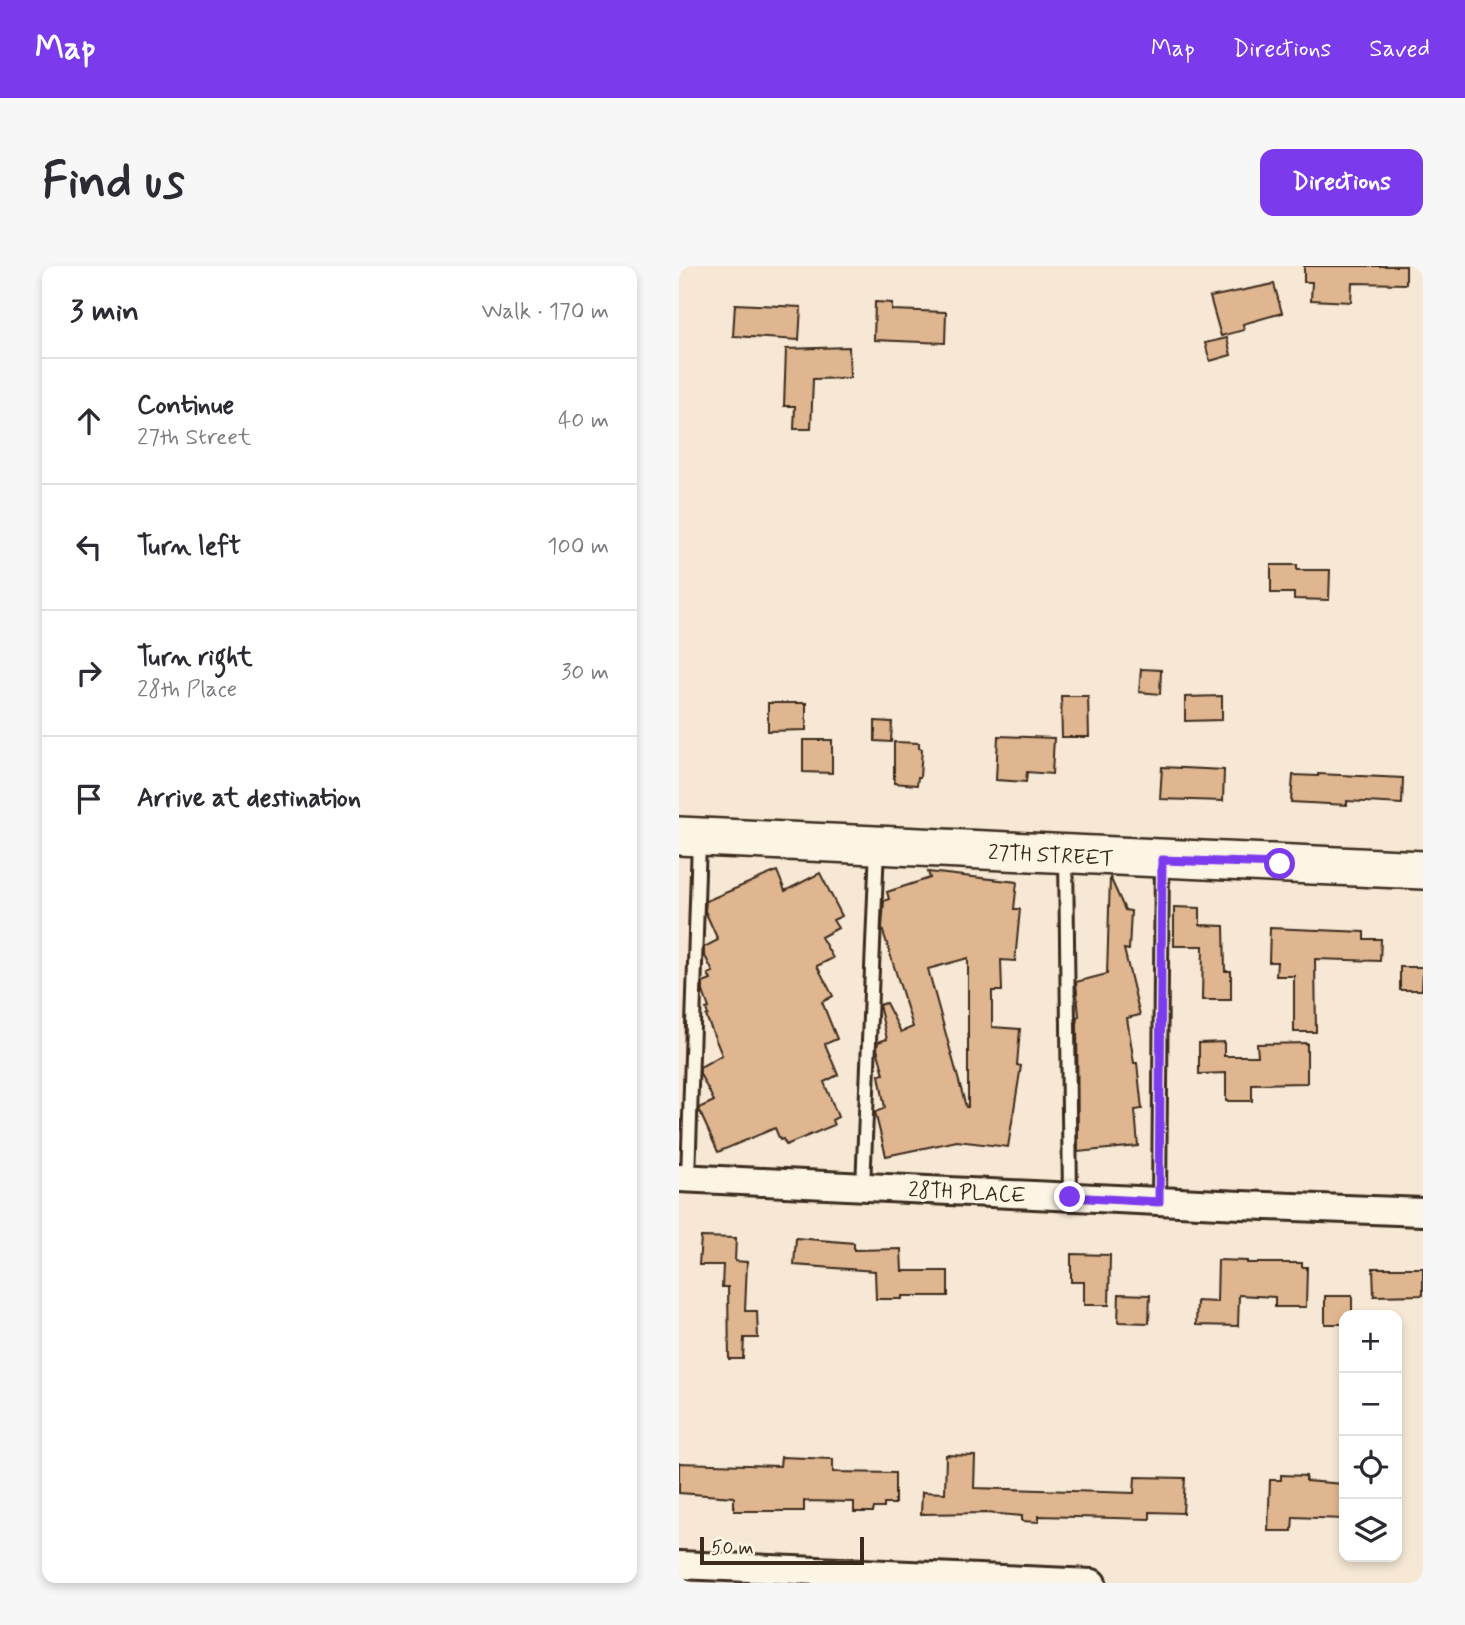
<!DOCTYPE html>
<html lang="en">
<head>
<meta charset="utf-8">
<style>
  :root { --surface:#fff; --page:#f7f7f7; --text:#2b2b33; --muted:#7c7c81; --line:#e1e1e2; --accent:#7c3aed }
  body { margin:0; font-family:Mynerve,sans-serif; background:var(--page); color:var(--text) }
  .controls { position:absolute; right:21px; bottom:21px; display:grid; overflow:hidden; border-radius:14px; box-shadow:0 4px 10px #0003 }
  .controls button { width:63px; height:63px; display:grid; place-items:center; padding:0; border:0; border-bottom:2px solid var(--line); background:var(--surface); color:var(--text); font:35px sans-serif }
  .scale { position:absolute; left:21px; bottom:18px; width:164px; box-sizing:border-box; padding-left:7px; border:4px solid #3b2a1e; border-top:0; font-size:19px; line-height:24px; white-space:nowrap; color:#3b2a1e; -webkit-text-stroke:5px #fcf5e5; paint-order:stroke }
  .stop { position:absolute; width:21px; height:21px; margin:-16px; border:5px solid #7c3aed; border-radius:50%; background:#fff }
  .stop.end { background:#7c3aed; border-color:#fff; box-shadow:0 2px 7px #0008 }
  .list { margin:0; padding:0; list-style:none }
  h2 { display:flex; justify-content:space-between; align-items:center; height:91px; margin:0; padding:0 28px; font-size:30px }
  h2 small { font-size:23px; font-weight:400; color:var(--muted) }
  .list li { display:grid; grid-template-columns:46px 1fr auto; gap:21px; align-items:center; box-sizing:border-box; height:126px; padding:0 28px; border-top:2px solid var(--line) }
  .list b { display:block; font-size:26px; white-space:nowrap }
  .list p { margin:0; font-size:23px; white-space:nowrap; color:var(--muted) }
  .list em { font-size:23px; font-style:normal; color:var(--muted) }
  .icon { flex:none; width:38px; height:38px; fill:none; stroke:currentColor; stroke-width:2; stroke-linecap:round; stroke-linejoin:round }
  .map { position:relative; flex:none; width:744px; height:1317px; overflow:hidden; border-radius:14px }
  header { display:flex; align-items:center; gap:42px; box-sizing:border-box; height:98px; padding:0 35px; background:var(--accent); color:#fff }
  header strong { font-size:33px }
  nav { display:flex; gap:38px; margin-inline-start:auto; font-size:24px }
  .intro { display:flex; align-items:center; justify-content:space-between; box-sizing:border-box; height:168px; padding:0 42px }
  h1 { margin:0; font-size:49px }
  .button { padding:18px 32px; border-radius:14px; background:var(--accent); color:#fff; font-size:24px; font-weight:700 }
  main { display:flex; gap:42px; padding:0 42px }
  aside { flex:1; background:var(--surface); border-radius:14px; box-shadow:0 4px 10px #0003 }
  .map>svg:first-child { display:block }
  .building { fill:#dfb68f; stroke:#3b2a1e; stroke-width:2; fill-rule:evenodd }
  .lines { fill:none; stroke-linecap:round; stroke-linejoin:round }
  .lane-casing { stroke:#3b2a1e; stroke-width:18 }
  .street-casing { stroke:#3b2a1e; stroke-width:32 }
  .secondary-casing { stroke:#3b2a1e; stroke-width:42 }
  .lane { stroke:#fcf5e5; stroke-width:12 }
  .street { stroke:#fcf5e5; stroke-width:26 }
  .secondary { stroke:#fcf5e5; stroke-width:37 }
  .route { stroke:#7c3aed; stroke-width:9 }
  .labels { text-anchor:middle; stroke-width:6; stroke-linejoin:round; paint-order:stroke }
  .street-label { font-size:21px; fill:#3b2a1e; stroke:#fcf5e5 }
</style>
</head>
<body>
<header>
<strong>Map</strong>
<nav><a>Map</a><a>Directions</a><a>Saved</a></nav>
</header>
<div class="intro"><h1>Find us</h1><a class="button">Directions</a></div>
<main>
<aside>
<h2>3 min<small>Walk · 170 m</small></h2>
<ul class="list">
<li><svg class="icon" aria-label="ahead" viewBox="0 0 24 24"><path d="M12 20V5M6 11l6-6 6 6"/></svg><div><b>Continue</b><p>27th Street</p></div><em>40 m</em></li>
<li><svg class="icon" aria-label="left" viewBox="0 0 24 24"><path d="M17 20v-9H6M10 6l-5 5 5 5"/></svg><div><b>Turn left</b></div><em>100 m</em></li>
<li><svg class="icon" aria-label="right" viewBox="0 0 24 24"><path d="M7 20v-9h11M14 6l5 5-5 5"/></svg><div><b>Turn right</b><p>28th Place</p></div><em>30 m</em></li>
<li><svg class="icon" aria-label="arrive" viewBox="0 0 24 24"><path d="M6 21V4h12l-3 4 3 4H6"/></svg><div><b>Arrive at destination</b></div></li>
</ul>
</aside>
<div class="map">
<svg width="744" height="1317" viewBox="0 0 744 1317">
  <rect width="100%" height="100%" fill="#f6e8d4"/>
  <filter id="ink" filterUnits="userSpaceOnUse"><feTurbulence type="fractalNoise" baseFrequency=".0143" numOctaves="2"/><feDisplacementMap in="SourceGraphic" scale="14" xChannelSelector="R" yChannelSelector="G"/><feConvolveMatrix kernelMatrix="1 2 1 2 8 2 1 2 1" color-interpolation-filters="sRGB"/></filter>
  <g filter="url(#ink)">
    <path class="building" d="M625,0H727V18L673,17L672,36L632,34L633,16H625Z
      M595,18L603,47L564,58L565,64L542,70L531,31Z
      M196,36L213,37V44L267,46L266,77L195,74Z
      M56,38L122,41L120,74L54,70Z
      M548,72L552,89L531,95L526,77Z
      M170,81L171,112L134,113L132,163H115L116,140H105L107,83Z
      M592,299H618V304H651L650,334L615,333V327H592Z
      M462,403L482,404L481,428L460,426Z
      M382,430H409L410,471H383Z
      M543,430V454L506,455V431Z
      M89,437H127V464L89,465Z
      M196,455L213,456L212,476L196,475Z
      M319,470L375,472L373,508L348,506L347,516L317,514Z
      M124,474H153V507L124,506Z
      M215,476L240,477V482L243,483L241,511H239L238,519L215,517Z
      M483,501L545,504L544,535L481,533Z
      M639,508L724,512L723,538L668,535V539L612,536L614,509L639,510Z
      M98,605L106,625L141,607L163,650L154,654L159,662L142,671L154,692L138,700L154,730L143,736L158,773L146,778L159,809L145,816L159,851L153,854L155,859L107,879L104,873L101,874L96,862L39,886L20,844V842L35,835L21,808V801L43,789L27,750L29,749L27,743L30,742L24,725V717L32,714L29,708L34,706L25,688V681L39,674L26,645L27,635Z
      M249,606L338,616L335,643H341L336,695L322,694L323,725H313V761L341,763L338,799L342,800L329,881L278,875L207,890L196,846L206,842L200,809L205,808L198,783L199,776L208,773L200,739L207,737L222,766L234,761L203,662L205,635L210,633L208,626L251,612ZM289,692V841H287L249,703Z
      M431,611L446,644L452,645L450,684L445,683L461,749L448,752L455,797H458L463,843L456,844L459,880L399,886L398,751L400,750L397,716L428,708Z
      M495,641L521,642V659L545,660L546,705H552V734H523L524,680H495Z
      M591,662L685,666V673H702L701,695L636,693L637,766H615V710H597L598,696H590Z
      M721,701H744L743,724H721Z
      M545,776V790H579L578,778L628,777V817L573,818V835H547V807L520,808V777Z
      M22,971L57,972L56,995L68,996L66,1045H78L79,1072H65L64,1093H50L49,1021H43L44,999H20Z
      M117,972L175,977V984L222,983L223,1005H269V1030H223V1033H197L196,1005L115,999Z
      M392,988L431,989L430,1039H405V1016H392Z
      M539,994L568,995V997H623V1001H628L627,1041H596V1031L560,1029L559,1060L517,1059L518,1035L538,1036Z
      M694,1002H744V1029L695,1030Z
      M440,1028L471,1029L470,1057L439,1056Z
      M646,1030H673V1049H665V1058H646Z
      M267,1189L296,1190L295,1222L455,1227L456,1211L506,1212L504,1247L471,1246V1253L360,1250V1256L343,1255V1250L308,1247L242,1248L243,1226L266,1227Z
      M102,1191L154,1193V1206L216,1207V1238H205V1242H195L194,1246H175V1236L125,1235V1245H55V1231L0,1227V1197L101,1200Z
      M602,1209L627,1210V1215L665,1218V1253L614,1251L613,1265H589L591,1214H602Z"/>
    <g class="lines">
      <g class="lane-casing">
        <path id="lane" d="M387,589L391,931
          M9,912L20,575
          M184,921L198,581
          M480,935L483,594"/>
      </g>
      <g class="street-casing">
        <path id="street" d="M0,912L562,939L744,946
          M0,1299L413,1317"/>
      </g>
      <g class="secondary-casing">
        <path id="secondary" d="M0,570L744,604"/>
      </g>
      <use href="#lane" class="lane"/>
      <use href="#street" class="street"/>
      <use href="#secondary" class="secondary"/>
    </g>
  </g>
  <g class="lines" filter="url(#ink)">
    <path class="route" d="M391,931L480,936L483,594L601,598"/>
  </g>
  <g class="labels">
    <g class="street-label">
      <text transform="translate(372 589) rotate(3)" y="7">27TH STREET</text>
      <text transform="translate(288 926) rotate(3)" y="7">28TH PLACE</text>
    </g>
  </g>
</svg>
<div class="controls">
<button>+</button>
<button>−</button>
<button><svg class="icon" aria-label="locate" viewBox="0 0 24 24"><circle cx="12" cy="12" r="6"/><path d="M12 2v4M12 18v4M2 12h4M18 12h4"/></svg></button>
<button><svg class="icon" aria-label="layers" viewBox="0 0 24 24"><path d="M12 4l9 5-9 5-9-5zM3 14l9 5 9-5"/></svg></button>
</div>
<div class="scale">50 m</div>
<div class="stop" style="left:601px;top:598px"></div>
<div class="stop end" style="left:391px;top:931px"></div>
</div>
</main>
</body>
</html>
